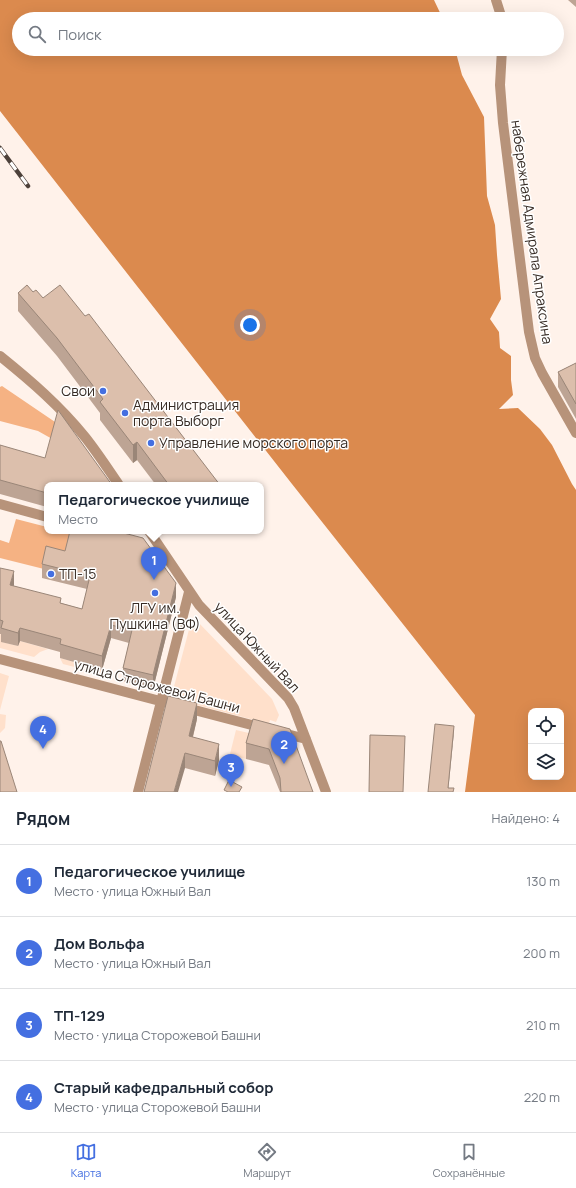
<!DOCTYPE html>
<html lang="ru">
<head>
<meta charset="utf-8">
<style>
  :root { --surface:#fff; --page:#f2f2f3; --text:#1f2937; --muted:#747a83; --line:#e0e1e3; --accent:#446fe1 }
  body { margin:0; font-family:Manrope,sans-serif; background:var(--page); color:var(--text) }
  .controls { position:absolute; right:12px; bottom:12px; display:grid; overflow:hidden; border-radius:8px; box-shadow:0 4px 16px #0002 }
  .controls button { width:36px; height:36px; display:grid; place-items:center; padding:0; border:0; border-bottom:1px solid var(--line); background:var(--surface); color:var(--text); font:20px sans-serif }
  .you { position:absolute; left:250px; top:325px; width:14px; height:14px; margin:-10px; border:3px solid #fff; border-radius:50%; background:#1a73e8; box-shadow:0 0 0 6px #1a73e833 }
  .badge { display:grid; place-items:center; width:26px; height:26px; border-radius:50%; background:var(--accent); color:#fff; font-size:13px; font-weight:700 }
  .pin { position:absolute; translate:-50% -33px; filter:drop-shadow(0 1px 2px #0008) }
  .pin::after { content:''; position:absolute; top:21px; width:14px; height:12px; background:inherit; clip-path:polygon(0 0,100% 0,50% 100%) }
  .popup { position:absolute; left:44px; top:482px; width:220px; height:52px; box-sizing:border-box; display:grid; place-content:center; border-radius:8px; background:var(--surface); filter:drop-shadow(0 1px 3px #0005); font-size:13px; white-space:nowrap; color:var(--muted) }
  .popup b { font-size:15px; color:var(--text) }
  .popup::after { content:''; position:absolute; left:50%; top:100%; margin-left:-8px; border:8px solid transparent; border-top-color:var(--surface) }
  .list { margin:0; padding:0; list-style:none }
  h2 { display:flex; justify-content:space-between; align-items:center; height:52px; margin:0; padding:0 16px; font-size:17px }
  h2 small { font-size:13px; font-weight:400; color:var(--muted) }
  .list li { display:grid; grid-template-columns:26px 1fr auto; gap:12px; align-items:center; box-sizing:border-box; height:72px; padding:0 16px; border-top:1px solid var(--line) }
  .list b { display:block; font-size:15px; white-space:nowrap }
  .list p { margin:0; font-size:13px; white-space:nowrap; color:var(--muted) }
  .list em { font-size:13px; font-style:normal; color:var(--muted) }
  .icon { flex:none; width:22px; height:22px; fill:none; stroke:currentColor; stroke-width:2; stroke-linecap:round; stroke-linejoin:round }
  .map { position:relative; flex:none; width:576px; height:792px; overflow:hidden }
  .search { position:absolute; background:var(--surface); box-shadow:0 4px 16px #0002; left:12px; right:12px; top:12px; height:44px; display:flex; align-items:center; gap:10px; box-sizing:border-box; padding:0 14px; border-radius:22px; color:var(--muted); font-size:15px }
  .sheet { height:340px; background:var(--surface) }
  nav { display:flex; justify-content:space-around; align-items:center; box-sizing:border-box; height:56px; border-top:1px solid var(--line); background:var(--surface); font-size:11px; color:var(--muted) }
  nav a { display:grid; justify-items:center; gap:2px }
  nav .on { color:var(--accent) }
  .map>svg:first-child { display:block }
  .green { fill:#ffe0cb }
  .forest { fill:#f5b283 }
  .water { fill:#db8a4e; fill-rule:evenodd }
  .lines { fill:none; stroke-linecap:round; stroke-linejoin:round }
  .minor { stroke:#b7937a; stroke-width:10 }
  .rail-casing { stroke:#4d413a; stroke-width:4.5 }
  .rail { stroke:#fff; stroke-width:3; stroke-dasharray:9; stroke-linecap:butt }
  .wall { fill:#bda494 }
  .shaded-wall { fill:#9a8678 }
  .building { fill:#dcbfac; stroke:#9a8678 }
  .poi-dot { fill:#446fe1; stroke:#fff; stroke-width:1.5 }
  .labels { text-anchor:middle; stroke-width:3; stroke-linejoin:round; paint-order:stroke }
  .street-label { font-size:14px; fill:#362b24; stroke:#fff }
  .poi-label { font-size:14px; fill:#362b24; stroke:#fff; text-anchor:start }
</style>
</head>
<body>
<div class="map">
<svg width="576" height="792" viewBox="0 0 576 792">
  <rect width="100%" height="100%" fill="#fff2ea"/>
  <path class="green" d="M194,621H197L272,699L279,715L276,722L270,720L269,724L171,698L191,622Z
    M0,634L3,635L2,642L18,646L20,641L48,649L40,652L34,657L0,648Z
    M60,658L102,670L101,674L63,664Z
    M0,673L9,676L0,710Z
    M0,714L6,715L5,728L0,733Z
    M236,730L253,734L246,759L230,754Z"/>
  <path class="forest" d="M2,386L58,424L54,440L38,431L0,421V387Z
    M16,519L47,527V531H60L72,534L65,565L44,569L0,558V540L9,543Z"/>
  <path class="water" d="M0,0H434L443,19H19V49H455L462,75L484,117L487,196L495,225L497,255L501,299L490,319L499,332L500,348L511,356V380L513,395L499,409L518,408L540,429L552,445L572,484L576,490V792H465L475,715L292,484L0,111ZM531,711H561V777H531Z"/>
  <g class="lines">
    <path class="minor" d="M496,0L502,19
      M502,49L500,85L503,123L529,332L535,358L542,373L576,433
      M0,356C31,381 60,406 85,437C97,452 108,469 119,485
      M0,504L47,517
      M149,531L199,605L288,698L294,708L323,784L326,792
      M0,659L263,728
      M279,732L306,739
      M138,792L189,592"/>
    <g class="rail-casing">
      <path id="rail" d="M0,148L28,186"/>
    </g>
    <use href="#rail" class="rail"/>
  </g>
  <path class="wall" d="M568,0H576V7Z
    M33,292L220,485H156L137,460L133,463L100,420V413L57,356L18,311V293Z
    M576,363V419L558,387V372Z
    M0,445L47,485V507L0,494Z
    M42,564L176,597L153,689L123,681V668L129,643L111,638L102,670L60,658V652L20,641L18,646L1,642V634H0V568L14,586L61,603L82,609L87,589L42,578Z
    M197,719L193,737L219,760L215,776L185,768L144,792Z
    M253,719L313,792H280L269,765L246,759V743Z"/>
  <path class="shaded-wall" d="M137,442V460L133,463V445Z
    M14,571V585L10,599V585Z
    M176,583V597L153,689V675Z
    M111,625V638L102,670V656Z
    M20,628V641L18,646V633Z
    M197,703V719L189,752V736Z
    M454,726V732L448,792V788Z
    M219,744V760L215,776V761Z
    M185,753V768L178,792H174Z"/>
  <path class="building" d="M27,285L33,292L36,290L43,298L60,285L85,316L89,314L220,485H169L137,442L133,445L100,402L103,399L57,338L18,293Z
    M576,363V404L558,372Z
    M58,410L112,485H47V493L0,480V445L45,458Z
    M70,531H116L143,538L176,583L153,675L123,668L132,630L111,625L102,656L60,644L61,639L20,628L18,633L1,628L3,621L0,620V568L14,571L10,585L61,598L60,603L82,609L90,576L42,564L46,546L65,551Z
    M168,696L197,703L189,736L219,744L215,761L185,753L174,792H144Z
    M253,719L290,729L313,792H281L280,778L269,749L246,743Z
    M435,724L454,726L448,788H454L453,792H428Z
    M370,735L405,736L403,792H369Z
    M0,741H1L17,792H0Z
    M229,780L242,787L239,792H228L224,790Z"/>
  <g class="poi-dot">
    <circle cx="103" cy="391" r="4"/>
    <circle cx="125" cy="413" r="4"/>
    <circle cx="151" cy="443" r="4"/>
    <circle cx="51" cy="574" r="4"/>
    <circle cx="155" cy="593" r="4"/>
  </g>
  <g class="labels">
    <g class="street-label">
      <text transform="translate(532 232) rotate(82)" y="5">набережная Адмирала Апраксина</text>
      <text transform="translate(257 647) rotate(47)" y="5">улица Южный Вал</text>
      <text transform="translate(157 686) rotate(15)" y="5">улица Сторожевой Башни</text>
    </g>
    <g class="poi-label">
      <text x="95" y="396" text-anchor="end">Свои</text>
      <text x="133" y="410">Администрация<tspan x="133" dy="16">порта Выборг</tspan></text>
      <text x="159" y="448">Управление морского порта</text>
      <text x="59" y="579">ТП-15</text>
      <text x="155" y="613" text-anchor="middle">ЛГУ им.<tspan x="155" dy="16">Пушкина (ВФ)</tspan></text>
    </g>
  </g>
</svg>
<div class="controls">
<button><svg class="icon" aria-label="locate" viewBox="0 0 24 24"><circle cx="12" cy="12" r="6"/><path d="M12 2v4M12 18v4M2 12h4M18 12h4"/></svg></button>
<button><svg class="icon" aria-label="layers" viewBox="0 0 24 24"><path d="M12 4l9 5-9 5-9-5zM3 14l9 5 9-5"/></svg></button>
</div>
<div class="you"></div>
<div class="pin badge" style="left:154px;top:580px">1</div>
<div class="popup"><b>Педагогическое училище</b>Место</div>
<div class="pin badge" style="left:284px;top:764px">2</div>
<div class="pin badge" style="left:231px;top:787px">3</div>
<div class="pin badge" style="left:43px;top:749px">4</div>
<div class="search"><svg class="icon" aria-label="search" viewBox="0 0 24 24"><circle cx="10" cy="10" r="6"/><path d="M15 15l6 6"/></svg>Поиск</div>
</div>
<section class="sheet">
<h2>Рядом<small>Найдено: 4</small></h2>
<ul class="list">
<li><span class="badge">1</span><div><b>Педагогическое училище</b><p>Место · улица Южный Вал</p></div><em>130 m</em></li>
<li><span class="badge">2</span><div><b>Дом Вольфа</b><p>Место · улица Южный Вал</p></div><em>200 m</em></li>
<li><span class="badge">3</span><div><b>ТП-129</b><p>Место · улица Сторожевой Башни</p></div><em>210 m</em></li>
<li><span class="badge">4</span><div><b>Старый кафедральный собор</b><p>Место · улица Сторожевой Башни</p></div><em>220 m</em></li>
</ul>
</section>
<nav>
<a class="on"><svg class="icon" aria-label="map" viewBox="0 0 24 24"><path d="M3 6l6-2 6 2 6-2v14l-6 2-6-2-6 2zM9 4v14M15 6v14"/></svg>Карта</a>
<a><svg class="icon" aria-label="directions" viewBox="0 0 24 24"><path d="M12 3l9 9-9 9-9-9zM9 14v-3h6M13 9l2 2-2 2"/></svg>Маршрут</a>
<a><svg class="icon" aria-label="saved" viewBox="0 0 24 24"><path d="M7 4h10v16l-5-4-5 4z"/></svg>Сохранённые</a>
</nav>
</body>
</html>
